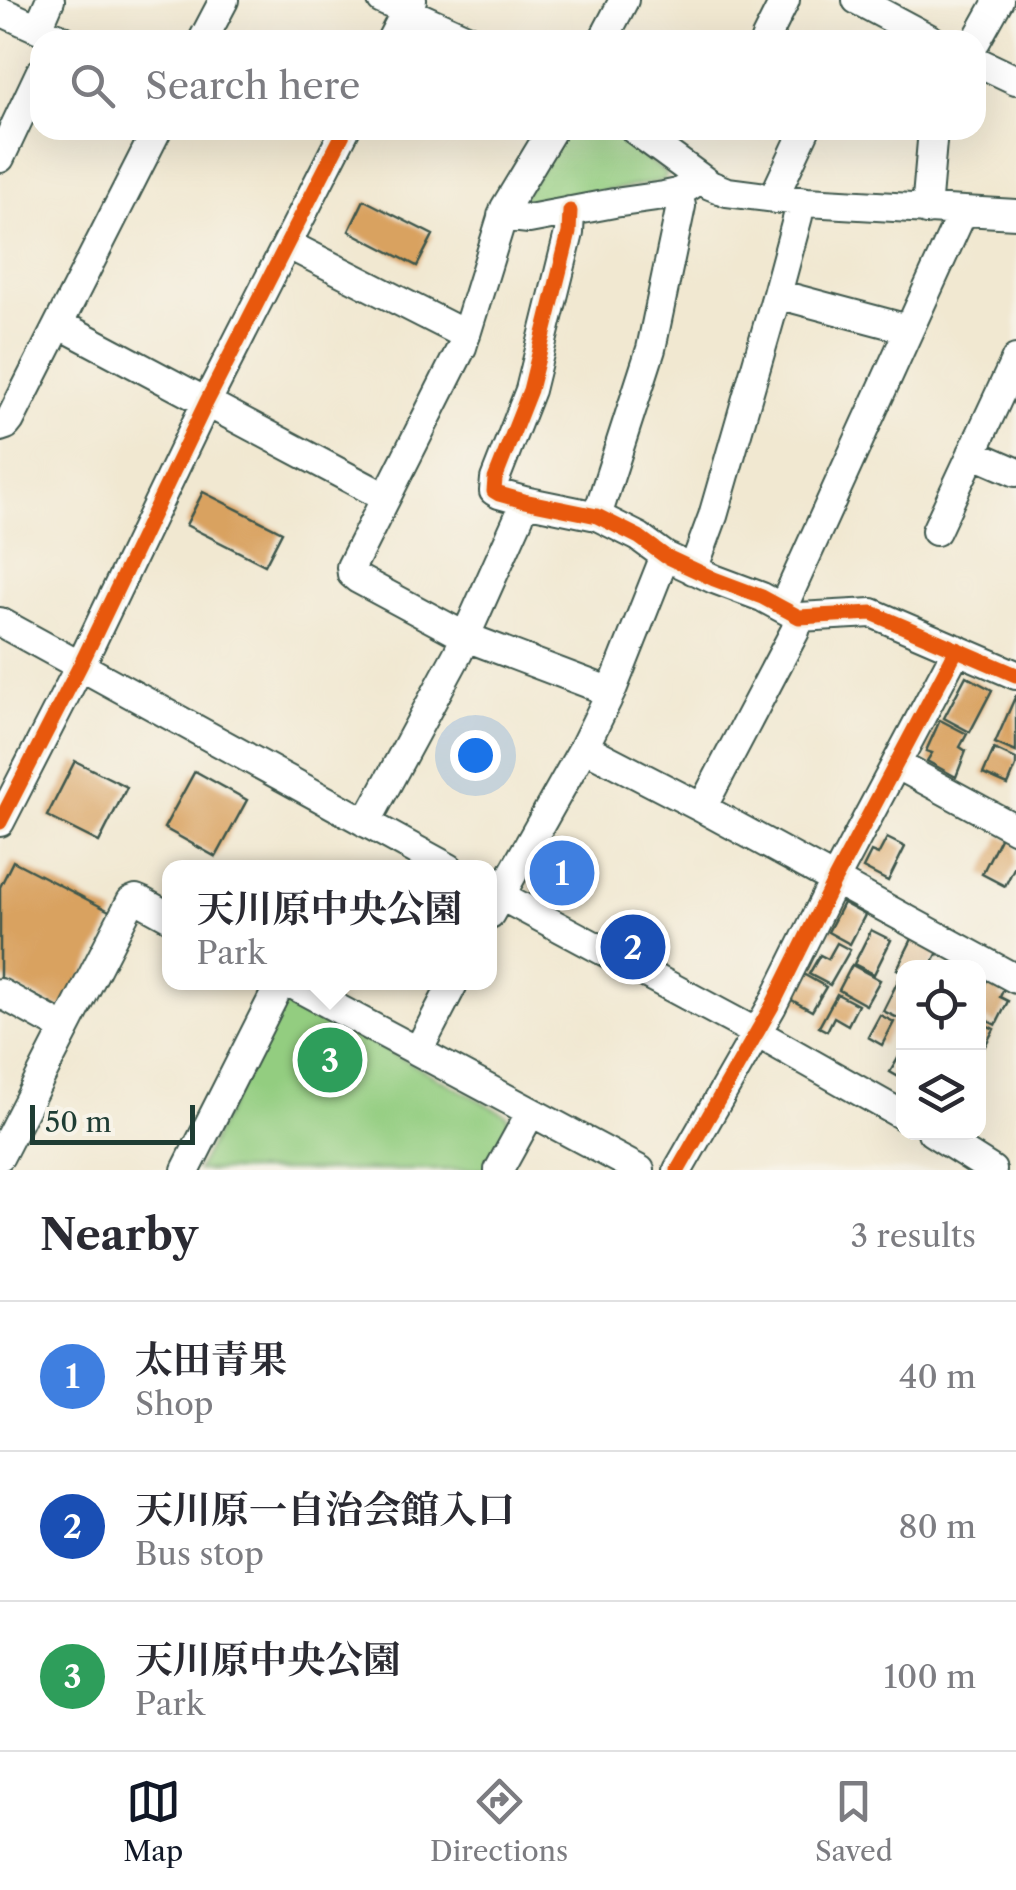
<!DOCTYPE html>
<html lang="en">
<head>
<meta charset="utf-8">
<style>
  :root { --surface:#fff; --page:#f7f7f7; --text:#2b2b33; --muted:#7c7c81; --line:#e1e1e2; --accent:#111827 }
  body { margin:0; font-family:"Libre Caslon Text","Noto Serif JP",serif; background:var(--page); color:var(--text) }
  .controls { position:absolute; right:30px; bottom:30px; display:grid; overflow:hidden; border-radius:20px; box-shadow:0 10px 40px #0002 }
  .controls button { width:90px; height:90px; display:grid; place-items:center; padding:0; border:0; border-bottom:2px solid var(--line); background:var(--surface); color:var(--text); font:50px sans-serif }
  .scale { position:absolute; left:30px; bottom:25px; width:165px; box-sizing:border-box; padding-left:10px; border:5px solid #1f3d34; border-top:0; font-size:28px; line-height:35px; white-space:nowrap; color:#1f3d34; -webkit-text-stroke:8px #f7f3e8; paint-order:stroke }
  .you { position:absolute; left:475px; top:755px; width:35px; height:35px; margin:-25px; border:8px solid #fff; border-radius:50%; background:#1a73e8; box-shadow:0 0 0 15px #1a73e833 }
  .badge { display:grid; place-items:center; width:65px; height:65px; border-radius:50%; background:var(--accent); color:#fff; font-size:32px; font-weight:700 }
  .pin { position:absolute; translate:-50% -50%; border:5px solid #fff; box-shadow:0 2px 10px #0006 }
  .popup { position:absolute; left:162px; top:860px; width:335px; height:130px; box-sizing:border-box; display:grid; place-content:center; border-radius:20px; background:var(--surface); filter:drop-shadow(0 2px 8px #0005); font-size:32px; white-space:nowrap; color:var(--muted) }
  .popup b { font-size:38px; color:var(--text) }
  .popup::after { content:''; position:absolute; left:50%; top:100%; margin-left:-20px; border:20px solid transparent; border-top-color:var(--surface) }
  .list { margin:0; padding:0; list-style:none }
  h2 { display:flex; justify-content:space-between; align-items:center; height:130px; margin:0; padding:0 40px; font-size:42px }
  h2 small { font-size:32px; font-weight:400; color:var(--muted) }
  .list li { display:grid; grid-template-columns:65px 1fr auto; gap:30px; align-items:center; box-sizing:border-box; height:150px; padding:0 40px; border-top:2px solid var(--line) }
  .list b { display:block; font-size:38px; white-space:nowrap }
  .list p { margin:0; font-size:32px; white-space:nowrap; color:var(--muted) }
  .list em { font-size:32px; font-style:normal; color:var(--muted) }
  .icon { flex:none; width:55px; height:55px; fill:none; stroke:currentColor; stroke-width:2; stroke-linecap:round; stroke-linejoin:round }
  .map { position:relative; flex:none; width:1016px; height:1170px; overflow:hidden }
  .search { position:absolute; background:var(--surface); box-shadow:0 10px 40px #0002; left:30px; right:30px; top:30px; height:110px; display:flex; align-items:center; gap:25px; box-sizing:border-box; padding:0 35px; border-radius:30px; color:var(--muted); font-size:38px }
  .sheet { height:580px; background:var(--surface) }
  nav { display:flex; justify-content:space-around; align-items:center; box-sizing:border-box; height:140px; border-top:2px solid var(--line); background:var(--surface); font-size:28px; color:var(--muted) }
  nav a { display:grid; justify-items:center; gap:5px }
  nav .on { color:var(--accent) }
  .map>svg:first-child { display:block }
  .green { fill:#93cd80; stroke:#59855a; stroke-width:2.5 }
  .building { fill:#d9a260 }
  .lines { fill:none; stroke-linecap:round; stroke-linejoin:round }
  .minor-casing { stroke:#3e574c; stroke-width:32 }
  .minor { stroke:#fff; stroke-width:28 }
  .cycleway-casing { stroke:#f7f3e8; stroke-width:21 }
  .cycleway { stroke:#e8590c; stroke-width:15 }
</style>
</head>
<body>
<div class="map">
<svg width="1016" height="1170" viewBox="0 0 1016 1170">
  <rect width="100%" height="100%" fill="#f7f3e8"/>
  <filter id="ink" filterUnits="userSpaceOnUse"><feTurbulence type="fractalNoise" baseFrequency=".01" numOctaves="2"/><feDisplacementMap in="SourceGraphic" scale="20" xChannelSelector="R" yChannelSelector="G"/><feConvolveMatrix kernelMatrix="1 2 1 2 8 2 1 2 1" color-interpolation-filters="sRGB"/></filter>
  <filter id="wash" filterUnits="userSpaceOnUse"><feTurbulence type="fractalNoise" baseFrequency=".0048" numOctaves="4" result="noise"/><feDisplacementMap in="SourceGraphic" scale="40" xChannelSelector="R" yChannelSelector="G"/><feGaussianBlur stdDeviation="2.25" result="paint"/><feColorMatrix in="noise" values="0 0 0 0 0 0 0 0 0 0 0 0 0 0 0 0 0 1.4 0 .05"/><feComposite in="paint" operator="in"/></filter>
  <g filter="url(#wash)">
    <rect width="100%" height="100%" fill="#f1e8d1"/>
    <path class="green" d="M566,130H609L667,174L664,181L525,205L522,198Z
      M295,1001L507,1115L511,1130L489,1170H197L282,1005Z"/>
    <g id="blocks">
      <path class="building" d="M364,200L433,235L417,266L349,231Z
        M203,492L282,532L265,565L186,525Z
        M966,676L992,690L970,732L944,718Z
        M1016,695V752L995,743Z
        M940,720L967,734L960,747L966,751L956,777L927,761L932,753L926,751Z
        M994,749L1016,759V766L1008,785L983,774Z
        M75,761L127,787L99,842L47,816Z
        M195,771L247,800L216,857L164,828Z
        M1001,836L1016,844V864L1005,886L982,874Z
        M887,838L905,847L888,881L863,868L871,852L878,855Z
        M13,861L115,914L69,1004L59,1008L0,977V887Z
        M843,903L865,915L850,944L828,932Z
        M871,930L891,940L874,974L854,964Z
        M913,937L939,950L930,968H904V972L897,969Z
        M837,943L850,950L830,985L809,974L820,955L828,959Z
        M852,965L880,980L866,1005L839,990Z
        M803,974L826,987L812,1011L790,999Z
        M989,976L1006,984L1000,997L1008,1001L996,1025L978,1016V998Z
        M900,977L904,978V1011L900,1019L883,1011Z
        M837,994L858,1005L848,1025L834,1017L827,1031L819,1027Z
        M880,1015L894,1022L882,1045L868,1037Z
        M978,1021L994,1029L978,1059Z
        M904,1048V1080L890,1072Z"/>
    </g>
  </g>
  <g filter="url(#ink)">
    <use href="#blocks" fill-opacity="0" stroke="#3e574c" stroke-width="2.5"/>
    <g class="lines">
      <g class="minor-casing">
        <path id="minor" d="M382,0L471,40
          M857,0L932,40
          M0,11L64,40
          M38,28L50,0
          M203,40L224,0
          M391,40L412,0
          M603,40L624,0
          M765,40L785,0
          M976,41L999,0
          M976,61L1016,80
          M552,130L505,208L462,347L351,567L352,574L358,579L466,637L611,692
          M635,130L710,185L727,192L807,202L1016,214
          M0,158L40,73
          M776,199L778,188L805,130
          M926,210L933,130
          M570,211L569,233L530,390L495,479L494,491L499,494L524,501L597,516L639,537L665,556L714,579L762,597L799,617L872,613L1016,675
          M502,216L529,219L614,203L664,196L678,193L691,185
          M287,244L466,335
          M777,294L908,329
          M59,324L385,497
          M0,427L6,425L10,420L157,130
          M972,453L1016,472
          M597,516L651,349L681,206L678,193
          M936,531L1016,359
          M693,570L713,516L777,294L798,216V201
          M783,607L963,211
          M0,622L449,868
          M584,747L702,808L1016,979
          M896,764L1016,829
          M702,808L795,631L799,617
          M0,822L81,664L206,403L345,130
          M366,823L458,653L519,517L524,501
          M490,890L757,1033L904,1116
          M490,914L584,747L611,692L665,556
          M288,982L640,1170
          M0,993L65,1029
          M418,1051L454,982
          M932,1132L992,1170
          M0,1156L131,901L136,899L141,901L170,917
          M186,1170L281,982
          M499,1170L531,1112
          M678,1170L772,1006L834,881L957,649"/>
      </g>
      <use href="#minor" class="minor"/>
      <g class="cycleway-casing">
        <path id="cycleway" d="M570,211L569,233L530,390L495,479L494,491L499,494L524,501L597,516L639,537L665,556L714,579L762,597L799,617L872,613L1016,675
          M0,822L81,664L206,403L345,130
          M678,1170L772,1006L834,881L957,649"/>
      </g>
      <use href="#cycleway" class="cycleway"/>
    </g>
  </g>
</svg>
<div class="controls">
<button><svg class="icon" aria-label="locate" viewBox="0 0 24 24"><circle cx="12" cy="12" r="6"/><path d="M12 2v4M12 18v4M2 12h4M18 12h4"/></svg></button>
<button><svg class="icon" aria-label="layers" viewBox="0 0 24 24"><path d="M12 4l9 5-9 5-9-5zM3 14l9 5 9-5"/></svg></button>
</div>
<div class="scale">50 m</div>
<div class="you"></div>
<div class="pin badge" style="left:562px;top:873px;background:#3f7fe0">1</div>
<div class="pin badge" style="left:633px;top:947px;background:#1a4fb4">2</div>
<div class="pin badge" style="left:330px;top:1060px;background:#2e9e5b">3</div>
<div class="popup"><b>天川原中央公園</b>Park</div>
<div class="search"><svg class="icon" aria-label="search" viewBox="0 0 24 24"><circle cx="10" cy="10" r="6"/><path d="M15 15l6 6"/></svg>Search here</div>
</div>
<section class="sheet">
<h2>Nearby<small>3 results</small></h2>
<ul class="list">
<li><span class="badge" style="background:#3f7fe0">1</span><div><b>太田青果</b><p>Shop</p></div><em>40 m</em></li>
<li><span class="badge" style="background:#1a4fb4">2</span><div><b>天川原一自治会館入口</b><p>Bus stop</p></div><em>80 m</em></li>
<li><span class="badge" style="background:#2e9e5b">3</span><div><b>天川原中央公園</b><p>Park</p></div><em>100 m</em></li>
</ul>
</section>
<nav>
<a class="on"><svg class="icon" aria-label="map" viewBox="0 0 24 24"><path d="M3 6l6-2 6 2 6-2v14l-6 2-6-2-6 2zM9 4v14M15 6v14"/></svg>Map</a>
<a><svg class="icon" aria-label="directions" viewBox="0 0 24 24"><path d="M12 3l9 9-9 9-9-9zM9 14v-3h6M13 9l2 2-2 2"/></svg>Directions</a>
<a><svg class="icon" aria-label="saved" viewBox="0 0 24 24"><path d="M7 4h10v16l-5-4-5 4z"/></svg>Saved</a>
</nav>
</body>
</html>
